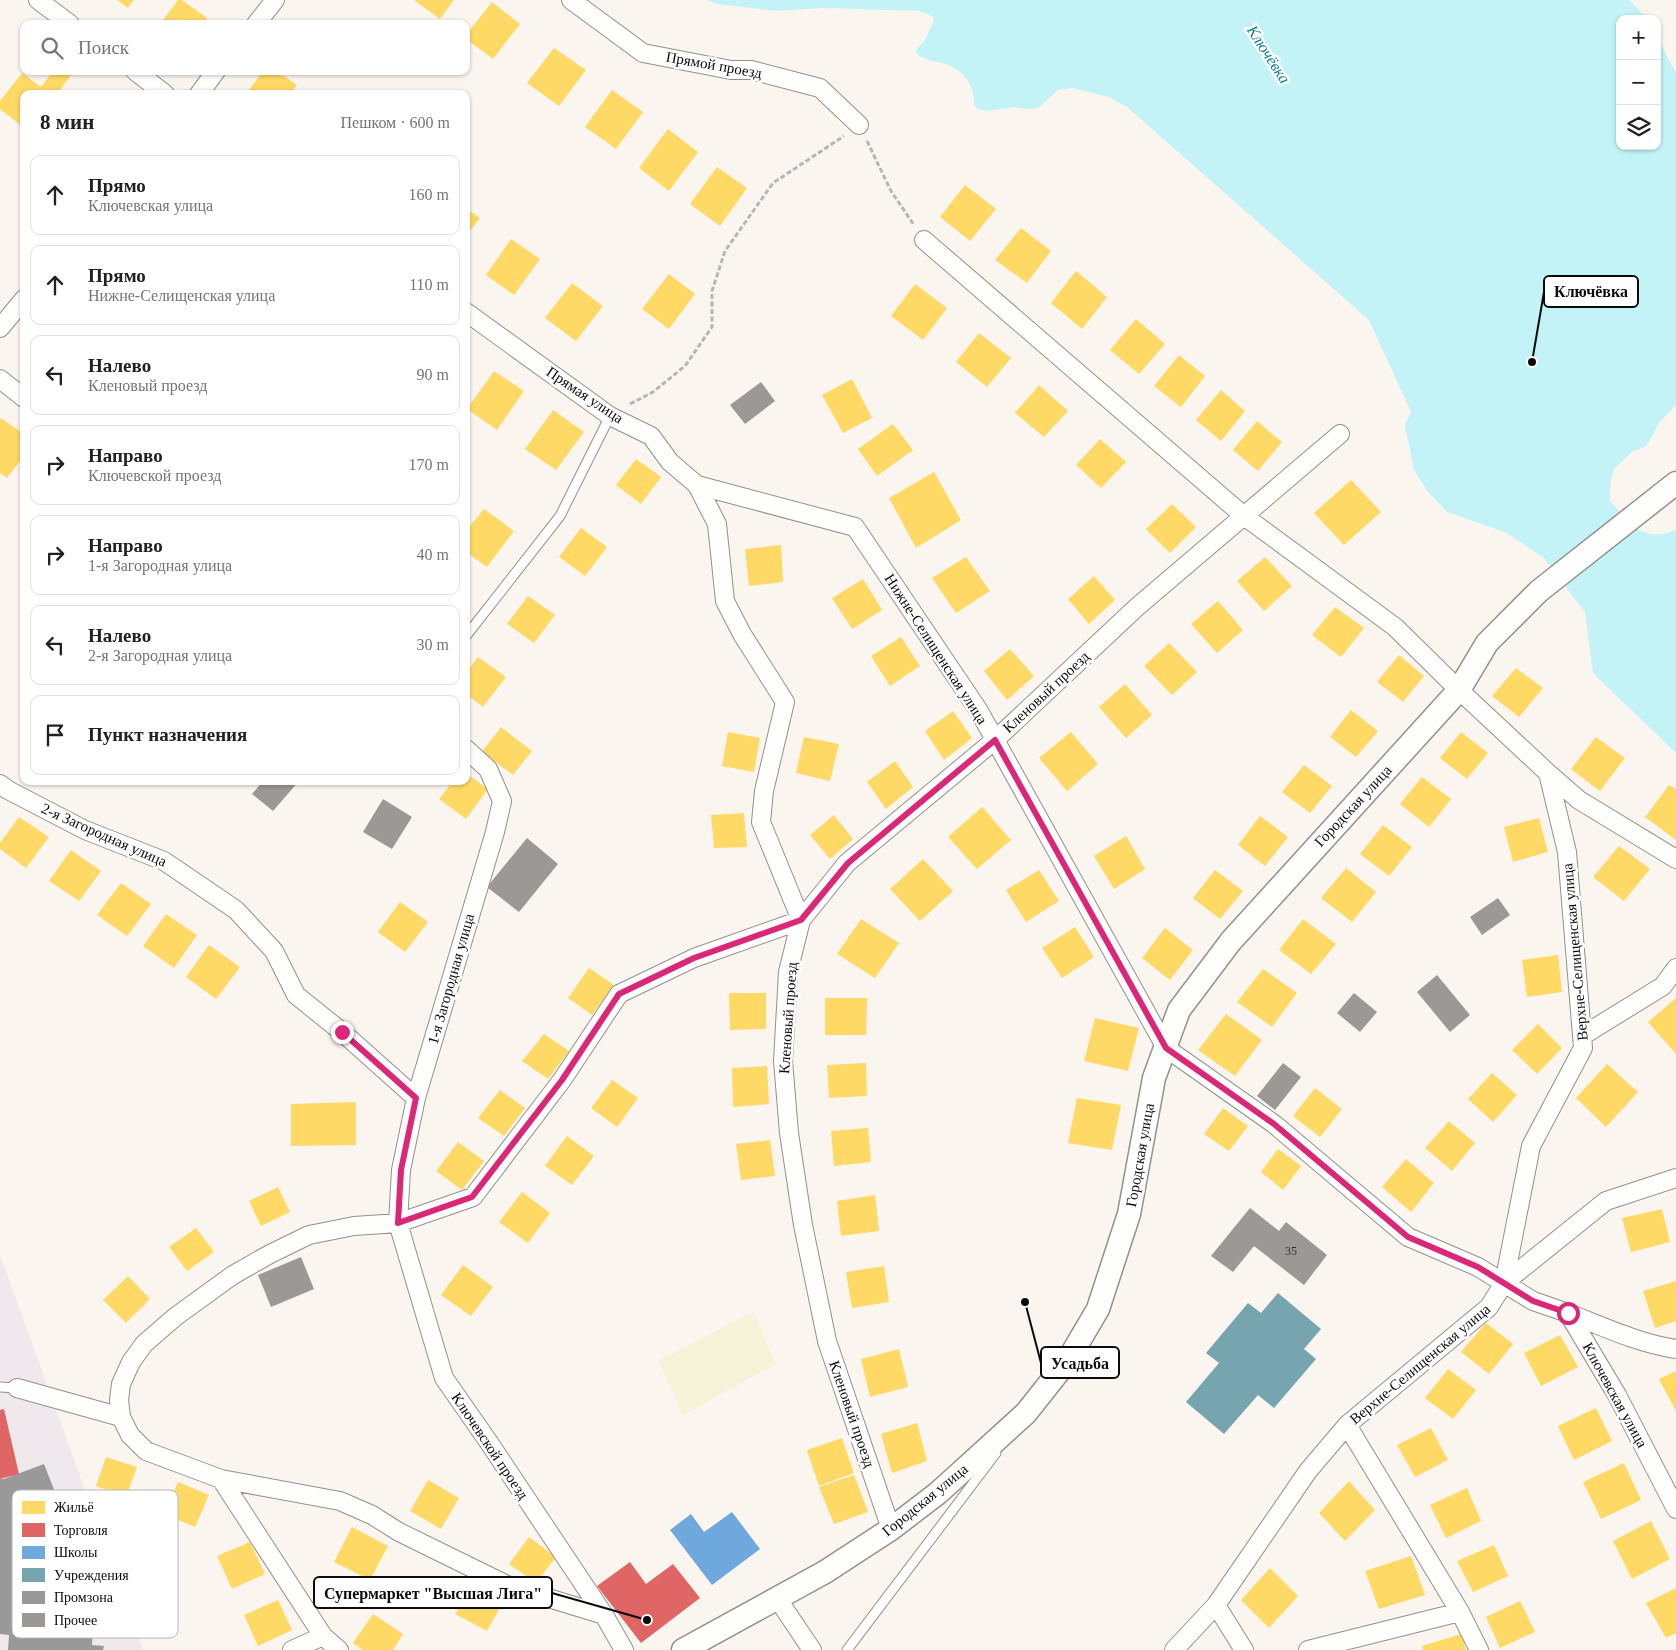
<!DOCTYPE html>
<html lang="ru">
<head>
<meta charset="utf-8">
<style>
  :root { --surface:#fff; --page:#f6f6f6; --text:#202124; --muted:#757577; --line:#e0e0e0 }
  body { margin:0; font-family:Georgia,serif; background:var(--page); color:var(--text) }
  .controls { position:absolute; right:15px; top:15px; display:grid; overflow:hidden; border-radius:10px; box-shadow:0 1px 4px #0004 }
  .controls button { width:45px; height:45px; display:grid; place-items:center; padding:0; border:0; border-bottom:1px solid var(--line); background:var(--surface); color:var(--text); font:25px sans-serif }
  .stop { position:absolute; width:15px; height:15px; margin:-11px; border:4px solid #db2777; border-radius:50%; background:#fff }
  .stop.end { background:#db2777; border-color:#fff; box-shadow:0 1px 5px #0008 }
  .list { margin:0; padding:0; list-style:none }
  h2 { display:flex; justify-content:space-between; align-items:center; height:65px; margin:0; padding:0 20px; font-size:21px }
  h2 small { font-size:16px; font-weight:400; color:var(--muted) }
  .list li { display:grid; grid-template-columns:32px 1fr auto; gap:15px; align-items:center; box-sizing:border-box; height:80px; margin:0 10px 10px; padding:0 10px; border:1px solid var(--line); border-radius:10px }
  .list b { display:block; font-size:19px; white-space:nowrap }
  .list p { margin:0; font-size:16px; white-space:nowrap; color:var(--muted) }
  .list em { font-size:16px; font-style:normal; color:var(--muted) }
  .icon { flex:none; width:28px; height:28px; fill:none; stroke:currentColor; stroke-width:2; stroke-linecap:round; stroke-linejoin:round }
  .map { position:relative; flex:none; width:1676px; height:1650px; overflow:hidden }
  .search { position:absolute; background:var(--surface); box-shadow:0 1px 4px #0004; left:20px; top:20px; width:450px; height:55px; display:flex; align-items:center; gap:12px; box-sizing:border-box; padding:0 18px; border-radius:10px; color:var(--muted); font-size:19px }
  .panel { position:absolute; background:var(--surface); box-shadow:0 1px 4px #0004; left:20px; top:90px; width:450px; height:695px; border-radius:10px }
  .map>svg:first-child { display:block }
  .industrial { fill:#efe9ed }
  .pitch { fill:#f4f3d7 }
  .water { fill:#c3f3f6 }
  .homes { fill:#ffd966 }
  .shops { fill:#e06666 }
  .schools { fill:#6fa8dc }
  .public { fill:#76a5af }
  .industry { fill:#999 }
  .building { fill:#9c9895 }
  .lines { fill:none; stroke-linecap:round; stroke-linejoin:round }
  .service-casing { stroke:#93908e; stroke-width:11 }
  .minor-casing { stroke:#93908e; stroke-width:20 }
  .tertiary-casing { stroke:#93908e; stroke-width:25 }
  .path { stroke:#b7b6b5; stroke-width:3; stroke-dasharray:5 2.5; stroke-linecap:butt }
  .service { stroke:#fefefd; stroke-width:9 }
  .minor { stroke:#fefefd; stroke-width:18 }
  .tertiary { stroke:#fefefd; stroke-width:22 }
  .route { stroke:#db2777; stroke-width:6 }
  .labels { text-anchor:middle; stroke-width:5; stroke-linejoin:round; paint-order:stroke }
  .number-label { font-size:12px; fill:#2f2e2e }
  .street-label { font-size:15px; fill:#0b0b0b; stroke:#fff }
  .water-label { font-size:16px; font-style:italic; fill:#108094; stroke:#fff }
  .key { fill:#fff; stroke:#b6b6b6; stroke-width:1 }
  .key-label { font-size:14px; fill:#0b0b0b }
  .leader { fill:none; stroke:#0b0b0b; stroke-width:2 }
  .callout-dot { fill:#0b0b0b; stroke:#fff; stroke-width:2 }
  .callout { fill:#fff; stroke:#0b0b0b; stroke-width:2 }
  .callout-label { font-size:16px; text-anchor:middle; font-weight:bold; fill:#0b0b0b }
</style>
</head>
<body>
<div class="map">
<svg width="1676" height="1650" viewBox="0 0 1676 1650">
  <rect width="100%" height="100%" fill="#faf5ef"/>
  <path class="industrial" d="M0,1255L143,1650H0Z"/>
  <path class="pitch" d="M753,1312L776,1364L683,1415L658,1361Z"/>
  <path class="water" d="M706,0H1629L1648,19H1620V146H1657V37L1676,73V405L1658,424L1654,433L1646,446L1632,452L1614,469L1610,485V501C1626,517 1636,537 1661,534C1667,533 1671,533 1676,529V753L1593,673L1585,612L1544,558L1507,533L1447,512L1428,492L1414,470L1405,425L1411,412L1369,320L1127,107L1109,97L1072,88L1058,90L1038,108L1027,109L1014,107L987,111L979,109L974,105C975,86 964,71 946,64C935,60 926,62 916,53L917,48L924,42L934,20L932,16L919,11L823,8L777,11L718,4Z"/>
  <path class="homes" d="M117,0H134L128,8Z
    M178,0H182L207,18L203,24H160Z
    M414,0H454L440,19Z
    M492,2L520,24L493,59L466,39V35Z
    M554,48L586,70L559,106L527,83Z
    M53,71H67L71,75L57,94H24V128L0,109V101L22,73L41,87Z
    M263,71H277L297,85L290,94H246Z
    M612,90L643,112L616,149L585,127Z
    M668,129L698,152L669,191L639,168Z
    M717,167L747,188L720,226L690,204Z
    M965,185L996,209L970,241L940,217Z
    M466,208L480,218L466,236Z
    M1021,228L1051,251L1027,283L995,260Z
    M511,239L540,259L514,295L486,275Z
    M1076,271L1107,297L1082,329L1051,303Z
    M669,274L695,294L669,329L642,309Z
    M572,283L603,306L576,341L545,318Z
    M915,284L947,308L923,340L891,316Z
    M1136,319L1165,344L1139,374L1110,350Z
    M979,333L1011,358L987,387L956,362Z
    M1179,355L1205,376L1181,407L1154,386Z
    M494,371L524,391L497,430L467,409Z
    M852,379L872,418L843,433L822,395Z
    M1039,385L1068,411L1044,437L1015,413Z
    M1221,390L1245,411L1221,441L1196,420Z
    M553,410L584,432L556,470L525,449Z
    M1,418L24,434V456L7,478L0,473V420Z
    M1257,421L1282,442L1258,471L1233,450Z
    M893,424L913,450L877,476L858,449Z
    M1100,439L1126,462L1101,488L1076,465Z
    M636,459L661,477L641,504L616,485Z
    M934,472L961,520L916,548L889,498Z
    M1351,480L1381,512L1344,545L1314,513Z
    M1172,504L1196,527L1170,553L1146,529Z
    M484,509L514,531L487,567L466,552V531Z
    M581,528L607,547L585,576L559,557Z
    M781,545L783,582L749,586L745,549Z
    M966,557L990,591L956,613L932,578Z
    M1265,557L1292,586L1264,611L1237,581Z
    M1094,576L1115,600L1089,624L1068,599Z
    M863,579L882,610L852,629L832,598Z
    M528,596L555,615L534,643L507,624Z
    M1218,601L1243,630L1217,653L1191,624Z
    M1335,607L1364,628L1341,657L1312,635Z
    M901,637L920,666L890,686L871,656Z
    M1169,643L1197,672L1172,695L1144,666Z
    M1010,649L1034,676L1007,700L984,671Z
    M1399,655L1424,676L1403,702L1377,682Z
    M478,657L506,677L483,707L466,694V673Z
    M1516,668L1543,688L1519,717L1492,696Z
    M1125,684L1152,715L1126,738L1099,707Z
    M1351,710L1378,731L1356,757L1330,737Z
    M953,711L972,738L944,760L925,731Z
    M501,727L532,751L513,775L482,752Z
    M728,732L760,738L754,772L722,766Z
    M1071,732L1098,764L1067,791L1039,758Z
    M1461,732L1488,753L1467,779L1440,758Z
    M804,737L839,744L830,781L796,773Z
    M1596,737L1625,758L1600,791L1571,769Z
    M895,761L913,787L886,809L867,782Z
    M1304,765L1332,786L1310,813L1282,792Z
    M466,773L488,789L466,819L439,799L453,781H466Z
    M1422,777L1451,799L1429,827L1400,804Z
    M1669,785L1676,789V840L1645,817Z
    M982,807L1011,840L977,869L948,837Z
    M744,813L747,847L714,848L711,815Z
    M834,815L853,839L830,859L810,835Z
    M1260,816L1288,837L1265,866L1238,845Z
    M19,817L49,837L26,868L0,849V843Z
    M1539,818L1548,852L1513,862L1504,827Z
    M1383,825L1412,847L1389,876L1360,854Z
    M1126,836L1145,869L1114,889L1094,856Z
    M1619,846L1650,869L1624,901L1593,877Z
    M71,850L101,871L79,901L49,881Z
    M923,859L953,891L920,921L890,889Z
    M1346,868L1376,892L1352,922L1321,898Z
    M1039,870L1059,901L1026,922L1006,890Z
    M1215,870L1243,891L1220,919L1193,898Z
    M121,883L151,904L127,936L97,915Z
    M400,902L428,922L405,952L378,932Z
    M166,914L197,935L174,968L143,946Z
    M861,919L899,943L875,978L837,954Z
    M1303,919L1336,944L1311,974L1279,950Z
    M1075,927L1094,957L1062,978L1042,948Z
    M1165,928L1193,950L1170,980L1142,958Z
    M209,945L240,967L216,999L186,977Z
    M1558,955L1562,992L1527,997L1522,960Z
    M589,968L614,985L592,1015L568,998Z
    M1263,969L1297,993L1272,1027L1237,1002Z
    M729,993H766V1029L730,1030Z
    M825,998H867L866,1035H825Z
    M1676,998V1054L1648,1022Z
    M1226,1014L1262,1040L1235,1076L1198,1050Z
    M1095,1018L1139,1028L1128,1071L1084,1061Z
    M1538,1024L1562,1048L1537,1074L1512,1050Z
    M544,1034L569,1051L548,1079L522,1061Z
    M866,1063L867,1096L829,1098L827,1065Z
    M1607,1064L1638,1092L1606,1127L1576,1098Z
    M767,1066L769,1104L733,1107L732,1068Z
    M1492,1073L1517,1095L1493,1122L1468,1099Z
    M612,1080L638,1098L617,1127L591,1108Z
    M1315,1088L1342,1109L1320,1137L1293,1116Z
    M500,1090L525,1108L504,1136L478,1118Z
    M1077,1098L1121,1105L1112,1150L1068,1143Z
    M356,1102V1145L291,1146V1104Z
    M1223,1108L1248,1126L1229,1151L1204,1134Z
    M1449,1121L1475,1143L1452,1171L1425,1148Z
    M868,1128L871,1162L834,1166L831,1131Z
    M567,1136L594,1156L572,1185L545,1166Z
    M770,1140L775,1176L741,1180L736,1144Z
    M458,1142L484,1161L462,1190L436,1171Z
    M1278,1149L1301,1166L1283,1190L1261,1172Z
    M1406,1159L1434,1183L1411,1212L1382,1187Z
    M278,1187L290,1212L261,1226L249,1201Z
    M522,1192L550,1213L528,1243L499,1222Z
    M875,1195L879,1231L841,1236L837,1201Z
    M1662,1209L1670,1242L1631,1252L1622,1218Z
    M196,1228L214,1252L187,1271L169,1247Z
    M463,1265L493,1287L471,1316L441,1295Z
    M884,1266L889,1302L852,1308L846,1272Z
    M128,1276L150,1299L126,1323L103,1300Z
    M1676,1281V1321L1655,1328L1643,1291Z
    M1486,1323L1513,1344L1489,1374L1461,1352Z
    M1560,1335L1578,1367L1541,1386L1524,1353Z
    M899,1349L908,1387L870,1397L861,1359Z
    M1448,1369L1476,1390L1453,1419L1425,1398Z
    M1676,1371V1411L1659,1379Z
    M1596,1408L1612,1441L1574,1460L1558,1426Z
    M917,1423L927,1461L892,1473L881,1434Z
    M1431,1428L1448,1460L1415,1477L1397,1445Z
    M842,1438L854,1473L819,1486L807,1450Z
    M106,1457L137,1467L126,1497L96,1486Z
    M1624,1463L1641,1500L1601,1519L1583,1482Z
    M854,1475L868,1512L834,1524L819,1487Z
    M428,1480L459,1498L441,1529L410,1511Z
    M1349,1481L1375,1510L1345,1541L1319,1513Z
    M178,1482L209,1495L195,1527L164,1514Z
    M1467,1488L1481,1521L1446,1538L1430,1505Z
    M1651,1521L1670,1559L1632,1579L1613,1541Z
    M352,1527L388,1546L370,1580L334,1562Z
    M529,1537L556,1557L536,1583L509,1564Z
    M250,1542L265,1574L232,1589L217,1556Z
    M1494,1545L1508,1576L1473,1592L1457,1561Z
    M1411,1556L1425,1595L1379,1609L1365,1571Z
    M1270,1568L1298,1596L1269,1628L1241,1600Z
    M473,1582L505,1599L487,1631L455,1614Z
    M1676,1588V1633L1666,1638L1646,1603Z
    M278,1600L292,1630L258,1646L244,1615Z
    M1520,1601L1535,1632L1500,1648L1486,1617Z
    M373,1614L403,1634L393,1650H363L353,1643Z
    M1461,1634L1466,1650H1423L1422,1646Z"/>
  <path class="shops" d="M4,1409L19,1474L0,1479V1410Z
    M630,1562L646,1584L673,1564L700,1598L641,1643L597,1586Z"/>
  <path class="schools" d="M732,1512L760,1549L712,1585L670,1530L691,1514L704,1532Z"/>
  <path class="public" d="M1278,1293L1321,1329L1304,1349L1316,1359L1274,1408L1258,1395L1224,1434L1186,1402L1219,1363L1206,1353L1248,1303L1261,1313Z"/>
  <path class="industry" d="M44,1464L71,1533L77,1557V1583L93,1627L92,1645L104,1646L103,1650H8L9,1635L0,1634V1479H4Z"/>
  <path class="building" d="M761,382L775,401L745,424L730,405Z
    M263,781H299L273,811L252,794Z
    M383,799L412,817L392,849L363,832Z
    M527,838L558,864L519,912L487,887Z
    M1498,898L1510,915L1482,935L1470,917Z
    M1437,975L1470,1015L1450,1032L1417,992Z
    M1354,993L1377,1012L1360,1032L1337,1013Z
    M1283,1063L1301,1077L1275,1110L1257,1096Z
    M1250,1208L1279,1231L1286,1222L1327,1255L1304,1285L1254,1246L1233,1272L1211,1256Z
    M301,1257L314,1289L271,1307L258,1275Z"/>
  <g class="lines">
    <g class="service-casing">
      <path id="service" d="M466,636L560,516L610,416
        M0,1387L17,1388
        M847,1650L996,1453"/>
    </g>
    <g class="minor-casing">
      <path id="minor" d="M38,0L70,24
        M571,0L643,53L731,70H751L820,88L859,125
        M256,24L275,0
        M135,71L165,94
        M199,94L216,71
        M924,240L1244,516L1395,627L1459,690L1548,773L1567,852L1583,1048L1531,1146L1504,1283L1489,1307L1347,1425L1308,1471L1216,1605L1174,1650
        M466,312L610,416L651,436L670,462L697,485L717,524L725,601L742,634L785,702L764,791L761,822L801,920
        M0,328L24,299
        M0,379L24,398
        M697,485L855,527L979,711L1166,1048L1274,1124L1408,1237L1478,1267L1533,1301L1568,1313L1617,1395L1676,1509
        M466,749L488,769L502,801L495,832L416,1098L401,1170L398,1223L354,1226L309,1235L270,1254L233,1275L175,1317L144,1344L131,1362L121,1384L119,1400L121,1417L130,1435L146,1451L221,1479L340,1501L372,1515L399,1532L509,1586L604,1615
        M1548,773L1579,800L1676,859
        M0,784L8,790L85,830L164,861L236,910L274,951L296,995L342,1032L416,1098
        M1582,1036L1663,986L1676,968
        M1504,1283L1606,1201L1676,1178
        M1568,1313C1604,1327 1638,1343 1676,1349
        M17,1388L121,1417
        M1347,1425L1460,1612
        M221,1479L323,1636L339,1650
        M891,1529L827,1341L803,1225L789,1133L783,1061L788,972L801,920L847,863L995,740L1137,607L1340,434
        M777,1598L812,1650
        M1216,1605L1244,1650
        M292,1650L323,1636
        M624,1650L604,1615L490,1444L444,1378L398,1223L473,1197L562,1080L619,994L694,958L801,920
        M1308,1650L1460,1612L1479,1650"/>
    </g>
    <g class="tertiary-casing">
      <path id="tertiary" d="M683,1650L825,1572L891,1529L938,1493L1026,1413L1068,1360L1098,1309L1129,1214L1154,1078L1179,1010L1231,941L1459,690L1487,643L1539,591L1676,483"/>
    </g>
    <path class="path" d="M867,141L891,191L914,225
      M630,404L653,392L685,366L712,327V291L725,251L773,183L844,136"/>
    <use href="#service" class="service"/>
    <use href="#minor" class="minor"/>
    <use href="#tertiary" class="tertiary"/>
  </g>
  <g class="lines">
    <path class="route" d="M342,1032L416,1098L401,1170L398,1223L472,1197L562,1080L619,994L694,958L801,920L848,863L995,740L1166,1048L1274,1124L1408,1237L1478,1267L1533,1301L1568,1313"/>
  </g>
  <g class="labels">
    <g class="number-label">
      <text x="1291" y="1255">35</text>
    </g>
    <g class="street-label">
      <text transform="translate(714 65) rotate(10)" y="5">Прямой проезд</text>
      <text transform="translate(585 395) rotate(34)" y="5">Прямая улица</text>
      <text transform="translate(936 649) rotate(57)" y="5">Нижне-Селищенская улица</text>
      <text transform="translate(1046 692) rotate(-43)" y="5">Кленовый проезд</text>
      <text transform="translate(1353 806) rotate(-47)" y="5">Городская улица</text>
      <text transform="translate(104 835) rotate(24)" y="5">2-я Загородная улица</text>
      <text transform="translate(1575 952) rotate(-95)" y="5">Верхне-Селищенская улица</text>
      <text transform="translate(451 979) rotate(-74)" y="5">1-я Загородная улица</text>
      <text transform="translate(788 1018) rotate(-86)" y="5">Кленовый проезд</text>
      <text transform="translate(1140 1155) rotate(-80)" y="5">Городская улица</text>
      <text transform="translate(1420 1364) rotate(-40)" y="5">Верхне-Селищенская улица</text>
      <text transform="translate(1615 1395) rotate(61)" y="5">Ключевская улица</text>
      <text transform="translate(852 1414) rotate(71)" y="5">Кленовый проезд</text>
      <text transform="translate(490 1446) rotate(56)" y="5">Ключевской проезд</text>
      <text transform="translate(925 1500) rotate(-39)" y="5">Городская улица</text>
    </g>
    <g class="water-label">
      <text transform="translate(1269 54) rotate(57)" y="6">Ключёвка</text>
    </g>
  </g>
  <rect x="12" y="1490" width="166" height="148" rx="8" class="key"/>
  <rect x="22" y="1501" width="23" height="13" fill="#ffd966"/>
  <rect x="22" y="1523" width="23" height="14" fill="#e06666"/>
  <rect x="22" y="1546" width="23" height="13" fill="#6fa8dc"/>
  <rect x="22" y="1568" width="23" height="14" fill="#76a5af"/>
  <rect x="22" y="1591" width="23" height="13" fill="#999"/>
  <rect x="22" y="1613" width="23" height="14" fill="#9c9895"/>
  <g class="key-label">
    <text x="54" y="1512">Жильё</text>
    <text x="54" y="1535">Торговля</text>
    <text x="54" y="1557">Школы</text>
    <text x="54" y="1580">Учреждения</text>
    <text x="54" y="1602">Промзона</text>
    <text x="54" y="1625">Прочее</text>
  </g>
  <path class="leader" d="M1532 362L1544 292M1025 1302L1041 1363M647 1620L552 1593"/>
  <g class="callout-dot">
    <circle cx="1532" cy="362" r="5"/>
    <circle cx="1025" cy="1302" r="5"/>
    <circle cx="647" cy="1620" r="5"/>
  </g>
  <g class="callout">
    <rect x="1544" y="276" width="94" height="31" rx="5"/>
    <rect x="1041" y="1347" width="78" height="31" rx="5"/>
    <rect x="314" y="1577" width="238" height="31" rx="5"/>
  </g>
  <g class="callout-label">
    <text x="1591" y="297">Ключёвка</text>
    <text x="1080" y="1369">Усадьба</text>
    <text x="433" y="1599">Супермаркет "Высшая Лига"</text>
  </g>
</svg>
<div class="controls">
<button>+</button>
<button>−</button>
<button><svg class="icon" aria-label="layers" viewBox="0 0 24 24"><path d="M12 4l9 5-9 5-9-5zM3 14l9 5 9-5"/></svg></button>
</div>
<div class="stop" style="left:1568px;top:1313px"></div>
<div class="stop end" style="left:342px;top:1032px"></div>
<div class="search"><svg class="icon" aria-label="search" viewBox="0 0 24 24"><circle cx="10" cy="10" r="6"/><path d="M15 15l6 6"/></svg>Поиск</div>
<section class="panel">
<h2>8 мин<small>Пешком · 600 m</small></h2>
<ul class="list">
<li><svg class="icon" aria-label="ahead" viewBox="0 0 24 24"><path d="M12 20V5M6 11l6-6 6 6"/></svg><div><b>Прямо</b><p>Ключевская улица</p></div><em>160 m</em></li>
<li><svg class="icon" aria-label="ahead" viewBox="0 0 24 24"><path d="M12 20V5M6 11l6-6 6 6"/></svg><div><b>Прямо</b><p>Нижне-Селищенская улица</p></div><em>110 m</em></li>
<li><svg class="icon" aria-label="left" viewBox="0 0 24 24"><path d="M17 20v-9H6M10 6l-5 5 5 5"/></svg><div><b>Налево</b><p>Кленовый проезд</p></div><em>90 m</em></li>
<li><svg class="icon" aria-label="right" viewBox="0 0 24 24"><path d="M7 20v-9h11M14 6l5 5-5 5"/></svg><div><b>Направо</b><p>Ключевской проезд</p></div><em>170 m</em></li>
<li><svg class="icon" aria-label="right" viewBox="0 0 24 24"><path d="M7 20v-9h11M14 6l5 5-5 5"/></svg><div><b>Направо</b><p>1-я Загородная улица</p></div><em>40 m</em></li>
<li><svg class="icon" aria-label="left" viewBox="0 0 24 24"><path d="M17 20v-9H6M10 6l-5 5 5 5"/></svg><div><b>Налево</b><p>2-я Загородная улица</p></div><em>30 m</em></li>
<li><svg class="icon" aria-label="arrive" viewBox="0 0 24 24"><path d="M6 21V4h12l-3 4 3 4H6"/></svg><div><b>Пункт назначения</b></div></li>
</ul>
</section>
</div>
</body>
</html>
